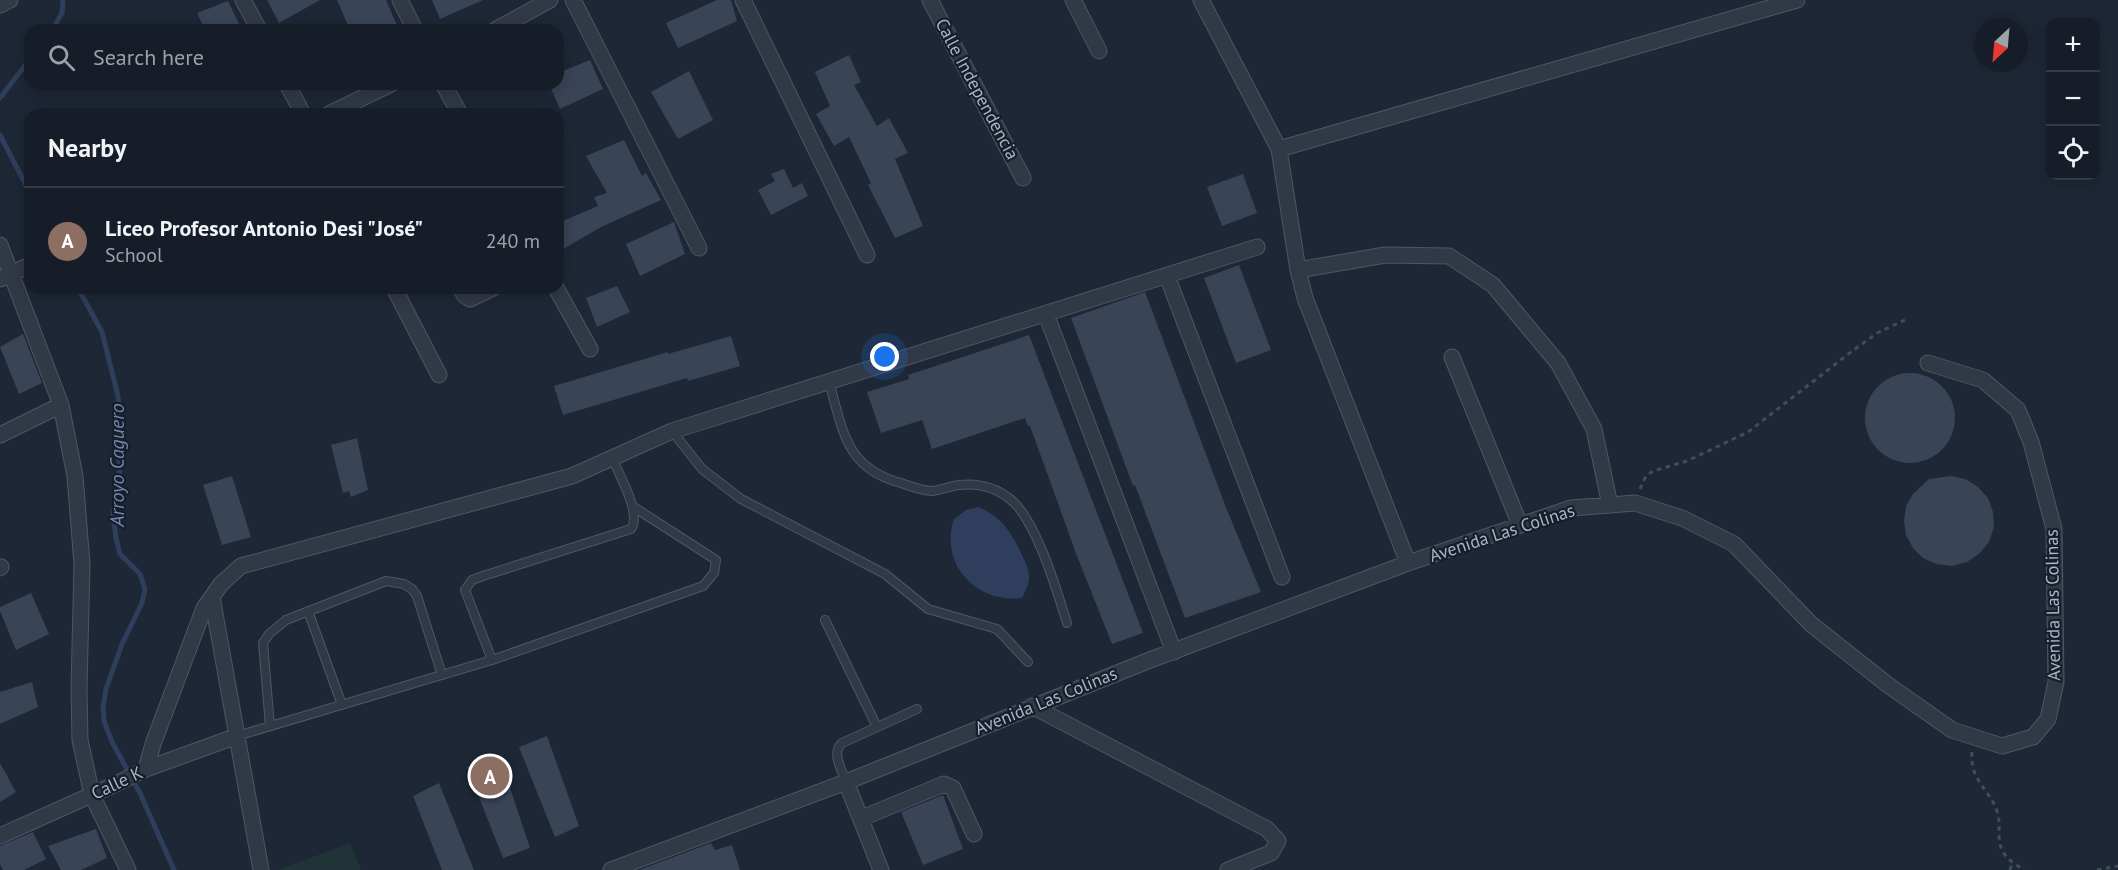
<!DOCTYPE html>
<html lang="en">
<head>
<meta charset="utf-8">
<style>
  :root { --surface:#161d28; --page:#232a34; --text:#f1f3f6; --muted:#9ea2a8; --line:#353b45; --accent:#78a2fc }
  body { margin:0; font-family:"PT Sans",sans-serif; background:var(--page); color:var(--text) }
  .controls { position:absolute; right:18px; top:18px; display:grid; overflow:hidden; border-radius:12px; box-shadow:0 3px 15px #0003 }
  .controls button { width:54px; height:54px; display:grid; place-items:center; padding:0; border:0; border-bottom:2px solid var(--line); background:var(--surface); color:var(--text); font:30px sans-serif }
  .compass { position:absolute; left:1974px; top:18px; width:54px; height:54px; border-radius:50%; background:var(--surface); box-shadow:0 3px 15px #0003; rotate:206deg }
  .you { position:absolute; left:885px; top:357px; width:21px; height:21px; margin:-15px; border:4px solid #fff; border-radius:50%; background:#1a73e8; box-shadow:0 0 0 9px #1a73e833 }
  .badge { display:grid; place-items:center; width:39px; height:39px; border-radius:50%; background:var(--accent); color:#fff; font-size:20px; font-weight:700 }
  .pin { position:absolute; translate:-50% -50%; border:3px solid #fff; box-shadow:0 2px 6px #0006 }
  .list { margin:0; padding:0; list-style:none }
  h2 { display:flex; justify-content:space-between; align-items:center; height:78px; margin:0; padding:0 24px; font-size:26px }
  h2 small { font-size:20px; font-weight:400; color:var(--muted) }
  .list li { display:grid; grid-template-columns:39px 1fr auto; gap:18px; align-items:center; box-sizing:border-box; height:108px; padding:0 24px; border-top:2px solid var(--line) }
  .list b { display:block; font-size:22px; white-space:nowrap }
  .list p { margin:0; font-size:20px; white-space:nowrap; color:var(--muted) }
  .list em { font-size:20px; font-style:normal; color:var(--muted) }
  .icon { flex:none; width:33px; height:33px; fill:none; stroke:currentColor; stroke-width:2; stroke-linecap:round; stroke-linejoin:round }
  .map { position:relative; flex:none; width:2118px; height:870px; overflow:hidden }
  .search { position:absolute; background:var(--surface); box-shadow:0 3px 15px #0003; left:24px; top:24px; width:540px; height:66px; display:flex; align-items:center; gap:15px; box-sizing:border-box; padding:0 21px; border-radius:18px; color:var(--muted); font-size:22px }
  .panel { position:absolute; background:var(--surface); box-shadow:0 3px 15px #0003; left:24px; top:108px; width:540px; height:186px; border-radius:18px }
  .map>svg:first-child { display:block }
  .green { fill:#203337 }
  .water { fill:#2f3e5c }
  .lines { fill:none; stroke-linecap:round; stroke-linejoin:round }
  .stream { stroke:#2f3e5c; stroke-width:5 }
  .building { fill:#3a4457 }
  .service-casing { stroke:#4f5665; stroke-width:10 }
  .minor-casing { stroke:#4f5665; stroke-width:17 }
  .path { stroke:#3d5055; stroke-width:3; stroke-dasharray:4.5 4.5; stroke-linecap:butt }
  .service { stroke:#313947; stroke-width:8 }
  .minor { stroke:#313947; stroke-width:15 }
  .labels { text-anchor:middle; stroke-width:4.5; stroke-linejoin:round; paint-order:stroke }
  .street-label { font-size:18px; fill:#abb3c4; stroke:#171e2b }
  .water-label { font-size:20px; font-style:italic; fill:#7287ae; stroke:#171e2b }
</style>
</head>
<body>
<div class="map">
<svg width="2118" height="870" viewBox="0 0 2118 870">
  <rect width="100%" height="100%" fill="#1e2736"/>
  <path class="green" d="M350,843L361,870H278Z"/>
  <path class="water" d="M978,507C1001,516 1011,532 1021,553C1024,560 1029,568 1029,576C1030,583 1025,591 1022,598C976,604 939,564 954,519L966,510Z"/>
  <g class="lines">
    <path class="stream" d="M52,30L62,13L63,0
      M0,98L30,59
      M0,135L30,193
      M78,288L102,332L118,396L121,427L119,456L120,483L113,514L116,538L120,554L140,574L145,589L142,603L122,644L106,689L103,707L104,721L112,742L140,793L174,870"/>
  </g>
  <path class="building" d="M267,0H320L279,23Z
    M337,0H386L399,30H350Z
    M432,0H483L440,19Z
    M717,0H731L737,21L678,48L666,23Z
    M228,1L242,30H205L197,13Z
    M849,55L861,82L854,85L877,126L889,118L908,153L895,159L923,226L895,238L868,185L871,183L849,137L834,146L816,114L830,106L815,72Z
    M590,60L603,89L560,109L549,84H558V73Z
    M689,71L713,120L678,139L651,92Z
    M624,140L642,176L646,173L661,200L601,227L558,252V223L598,206L594,197L607,193L586,156Z
    M784,169L793,188L802,183L808,196L771,215L758,190L775,181L771,174Z
    M1243,174L1257,213L1222,226L1207,187Z
    M674,222L685,254L640,276L626,244Z
    M1239,265L1271,350L1236,363L1204,278Z
    M617,286L630,312L597,327L586,298Z
    M1145,292L1227,510L1261,592L1185,618L1135,485L1133,486L1071,318Z
    M23,334L42,383L19,394L0,347Z
    M1029,335L1143,633L1112,644L1077,556L1030,426H1028L1025,418L932,449L922,420L881,433L867,392L909,379L908,375Z
    M731,336L740,366L688,381L687,378L563,415L554,386L668,352V354Z
    M1865 418a45 45 0 1 1 90 0a45 45 0 1 1-90 0Z
    M357,438L368,490L351,497L349,491L343,493L331,445Z
    M232,476L251,537L222,545L203,485Z
    M1951,476L1965,479L1977,486L1988,498L1993,512L1994,527L1989,542L1979,554L1967,562L1952,566L1936,564L1923,558L1913,548L1906,535L1904,521L1906,506L1913,494L1929,479Z
    M31,593L49,634L16,650L0,611V607Z
    M32,682L38,707L0,724V692Z
    M547,736L579,826L555,837L519,747Z
    M499,755L530,848L503,858L467,767Z
    M0,763L16,792L0,802Z
    M439,783L474,870H442L413,796Z
    M943,795L963,849L923,865L901,812Z
    M96,829L107,858L81,870H61L48,846Z
    M33,832L46,859L24,870H3L0,864V846Z
    M711,843L715,850L732,845L740,870H639Z"/>
  <g class="lines">
    <g class="service-casing">
      <path id="service" d="M829,382C843,430 845,468 901,483C910,486 922,491 932,491C941,490 950,486 959,485C978,483 995,487 1010,499C1036,519 1057,591 1067,623
        M672,431L702,469L741,499L885,574L928,609L997,629L1028,662
        M308,611L342,705
        M825,620L877,727
        M492,660L465,590L472,580L483,576L631,529C642,514 619,474 612,458
        M270,726L263,643L269,634L286,620L386,581L404,584L412,589L417,596L442,675
        M237,736L492,660L703,586L714,573L716,560L632,506
        M846,782C842,770 831,753 842,743L917,709"/>
    </g>
    <g class="minor-casing">
      <path id="minor" d="M243,0L259,30
        M400,0L415,30
        M573,0L699,248
        M743,0L867,255
        M930,0L1023,178
        M1073,0L1099,51
        M1201,0L1279,149L1298,270L1305,298L1408,563
        M0,5L10,0
        M495,30L550,0
        M287,84L303,114
        M443,84L460,114
        M329,114L391,84
        M1279,149L1797,0
        M0,245L61,405L75,476L82,564L79,688L80,740L92,795L128,870
        M1298,270L1385,255L1449,256L1493,285L1558,363L1594,429L1610,505
        M1167,276L1282,577
        M0,279L30,265
        M394,288L439,375
        M460,288L465,296L470,299L493,288
        M556,288L590,349
        M1046,314L1174,652
        M1452,357L1520,525
        M0,435L61,405
        M0,568L1,567
        M212,597L261,870
        M1032,706L1267,829L1278,841L1271,853L1228,870
        M146,769L153,744L204,608L221,584L241,566L572,476L672,431L1257,247
        M846,782L881,870
        M862,818L944,784L953,788L974,834
        M0,836L118,783L146,769L237,736
        M611,870L846,782L1150,660L1408,563L1571,508L1635,503L1682,518L1734,544L1811,624L1888,685L1952,730L2002,746L2033,737L2048,719L2056,682L2054,529L2031,442L2018,410L1983,380L1928,363"/>
    </g>
    <path class="path" d="M1640,489L1646,476L1653,471L1687,461L1748,432L1851,352L1877,333L1905,320
      M1972,752C1969,782 1993,791 1998,815C2001,828 1996,839 2003,852C2008,860 2016,865 2024,870
      M2010,870L2012,863
      M2097,870L2118,866"/>
    <use href="#service" class="service"/>
    <use href="#minor" class="minor"/>
  </g>
  <g class="labels">
    <g class="street-label">
      <text transform="translate(977 89) rotate(62)" y="6">Calle Independencia</text>
      <text transform="translate(1502 533) rotate(-18)" y="6">Avenida Las Colinas</text>
      <text transform="translate(2053 605) rotate(-91)" y="6">Avenida Las Colinas</text>
      <text transform="translate(1046 701) rotate(-22)" y="6">Avenida Las Colinas</text>
      <text transform="translate(117 783) rotate(-25)" y="6">Calle K</text>
    </g>
    <g class="water-label">
      <text transform="translate(117 465) rotate(-90)" y="7">Arroyo Caguero</text>
    </g>
  </g>
</svg>
<div class="controls">
<button>+</button>
<button>−</button>
<button><svg class="icon" aria-label="locate" viewBox="0 0 24 24"><circle cx="12" cy="12" r="6"/><path d="M12 2v4M12 18v4M2 12h4M18 12h4"/></svg></button>
</div>
<svg class="compass" viewBox="-18 -18 36 36"><path d="M0-13l5 13h-10z" fill="#e53935"/><path d="M0 13l5-13h-10z" fill="#9ea2a8"/></svg>
<div class="you"></div>
<div class="pin badge" style="left:490px;top:776px;background:#8d6e63">A</div>
<div class="search"><svg class="icon" aria-label="search" viewBox="0 0 24 24"><circle cx="10" cy="10" r="6"/><path d="M15 15l6 6"/></svg>Search here</div>
<section class="panel">
<h2>Nearby<small></small></h2>
<ul class="list">
<li><span class="badge" style="background:#8d6e63">A</span><div><b>Liceo Profesor Antonio Desi &quot;José&quot;</b><p>School</p></div><em>240 m</em></li>
</ul>
</section>
</div>
</body>
</html>
